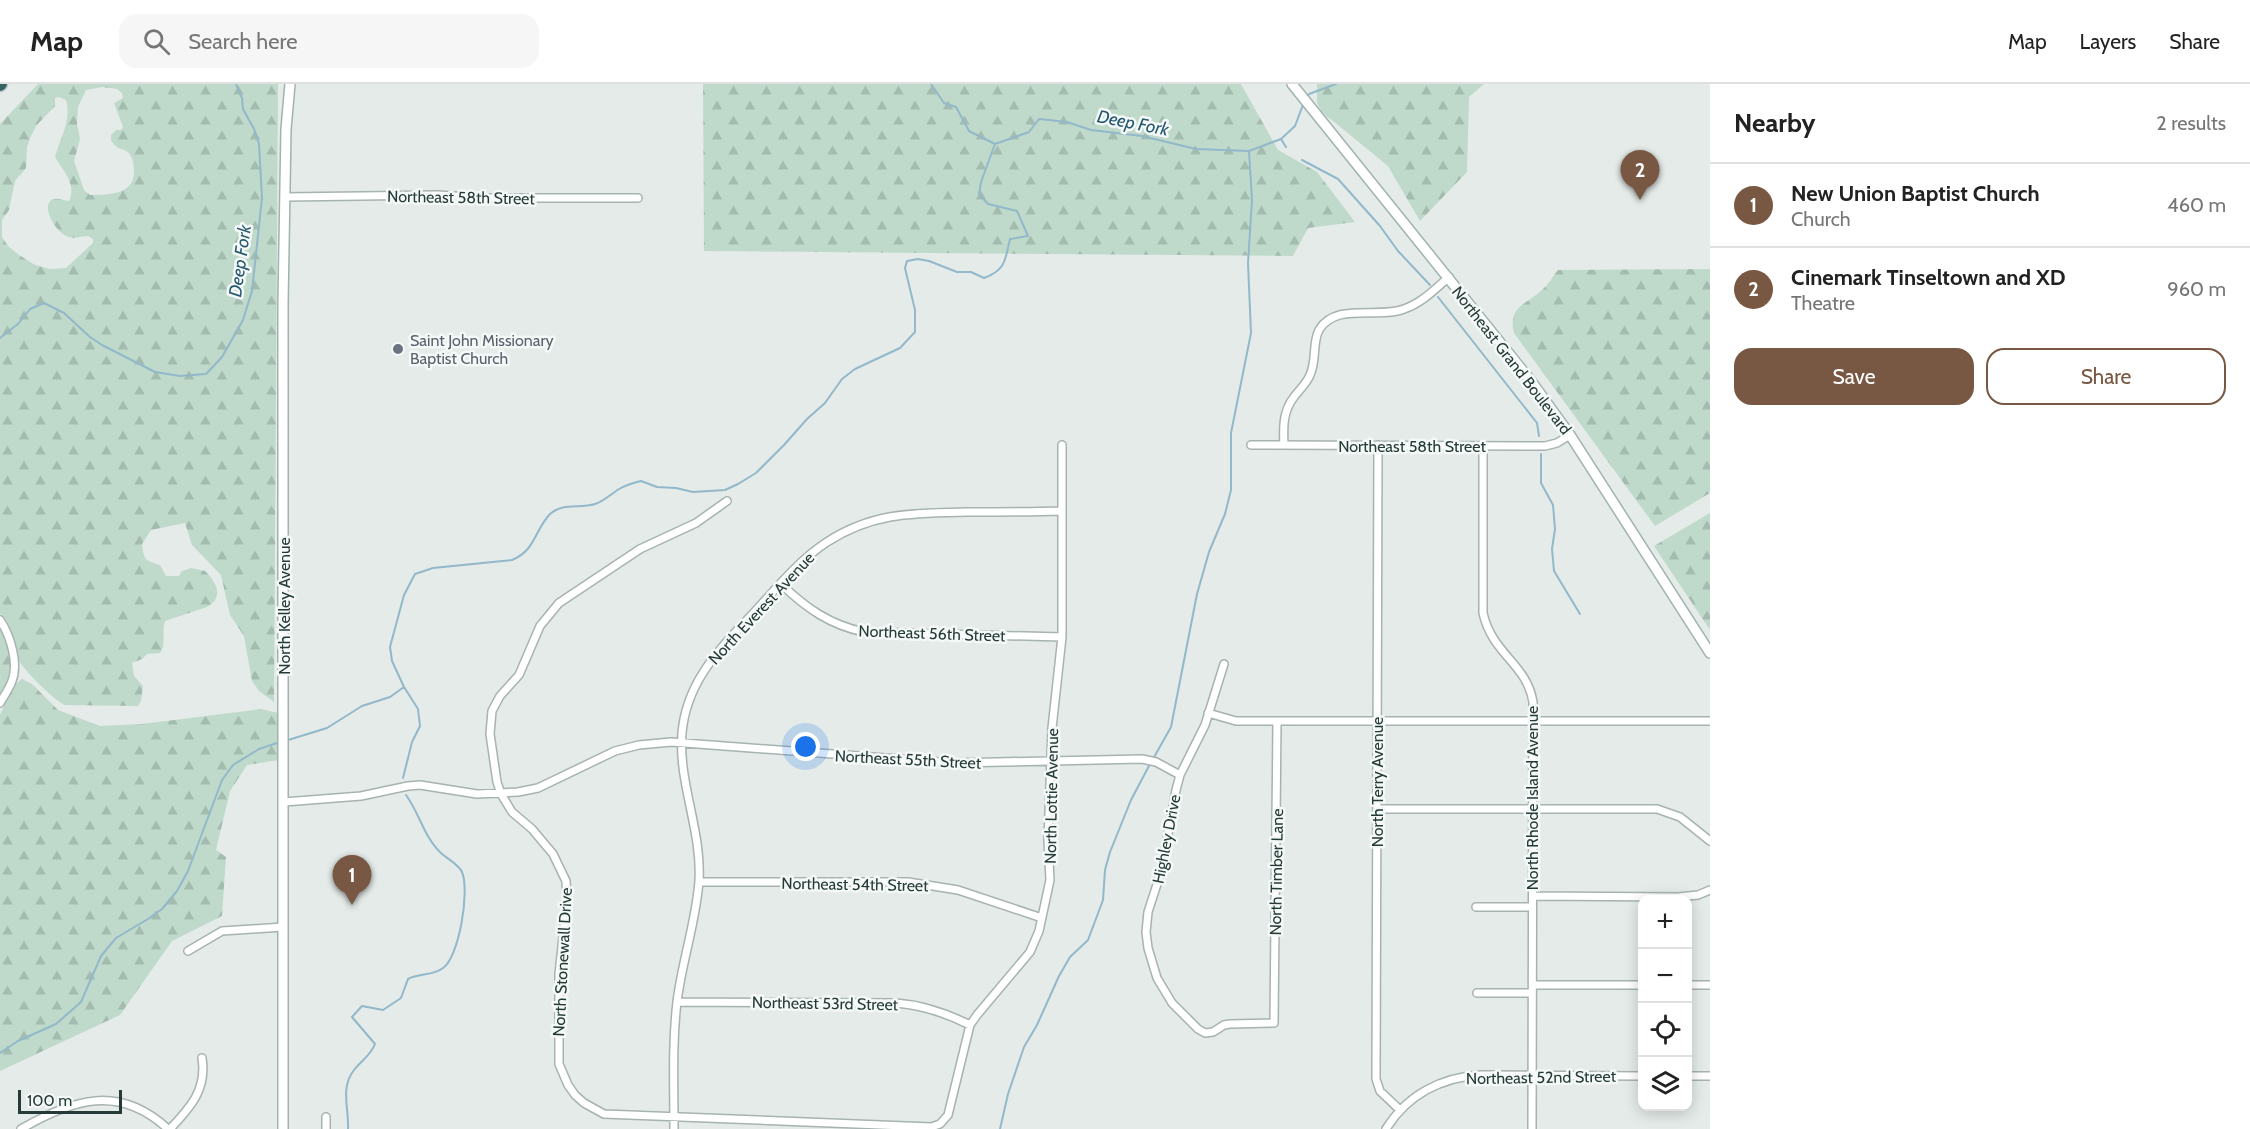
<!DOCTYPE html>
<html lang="en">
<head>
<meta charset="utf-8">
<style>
  :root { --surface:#fff; --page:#f6f6f6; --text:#222; --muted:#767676; --line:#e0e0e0; --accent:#785843 }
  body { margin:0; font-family:Cabin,sans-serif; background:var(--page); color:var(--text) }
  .controls { position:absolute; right:18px; bottom:18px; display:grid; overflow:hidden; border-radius:12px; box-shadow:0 3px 15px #0003 }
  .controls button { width:54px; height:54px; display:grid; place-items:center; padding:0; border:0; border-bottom:2px solid var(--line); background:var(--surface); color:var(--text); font:30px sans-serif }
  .scale { position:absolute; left:18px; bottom:15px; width:104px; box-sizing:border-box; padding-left:6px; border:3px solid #253b38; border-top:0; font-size:16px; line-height:21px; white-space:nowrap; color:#253b38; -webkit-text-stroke:4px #f4f8f7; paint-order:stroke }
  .you { position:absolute; left:806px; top:663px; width:21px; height:21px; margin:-15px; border:4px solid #fff; border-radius:50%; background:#1a73e8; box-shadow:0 0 0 9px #1a73e833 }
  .badge { display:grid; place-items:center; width:39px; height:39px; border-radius:50%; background:var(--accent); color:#fff; font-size:20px; font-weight:700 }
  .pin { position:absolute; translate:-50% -50px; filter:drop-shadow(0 2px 3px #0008) }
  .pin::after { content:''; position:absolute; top:32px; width:21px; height:18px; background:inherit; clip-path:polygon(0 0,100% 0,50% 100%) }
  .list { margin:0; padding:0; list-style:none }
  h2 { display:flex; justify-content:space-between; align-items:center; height:78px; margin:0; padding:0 24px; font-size:26px }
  h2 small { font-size:20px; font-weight:400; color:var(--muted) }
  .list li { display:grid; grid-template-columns:39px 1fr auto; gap:18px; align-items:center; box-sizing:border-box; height:84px; padding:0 24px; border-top:2px solid var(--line) }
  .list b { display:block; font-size:22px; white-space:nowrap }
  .list p { margin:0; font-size:20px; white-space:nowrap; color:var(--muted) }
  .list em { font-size:20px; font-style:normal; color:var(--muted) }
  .actions { display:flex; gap:12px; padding:18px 24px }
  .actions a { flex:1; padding:14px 0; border:2px solid var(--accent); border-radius:18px; text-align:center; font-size:21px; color:var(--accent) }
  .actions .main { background:var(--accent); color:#fff }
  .icon { flex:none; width:33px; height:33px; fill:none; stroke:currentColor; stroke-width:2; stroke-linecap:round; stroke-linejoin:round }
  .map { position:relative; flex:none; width:1710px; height:1045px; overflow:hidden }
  header { display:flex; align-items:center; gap:36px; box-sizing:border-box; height:84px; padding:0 30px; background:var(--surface); border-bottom:2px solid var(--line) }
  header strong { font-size:28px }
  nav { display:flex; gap:33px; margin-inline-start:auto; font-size:21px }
  .search { width:420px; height:54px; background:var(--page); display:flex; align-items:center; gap:15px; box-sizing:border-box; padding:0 21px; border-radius:18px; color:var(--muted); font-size:22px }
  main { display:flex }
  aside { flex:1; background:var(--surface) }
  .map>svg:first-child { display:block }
  .forest { fill:url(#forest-firs); fill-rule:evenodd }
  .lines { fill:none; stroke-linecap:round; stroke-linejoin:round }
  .stream { stroke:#92b8ca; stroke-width:2 }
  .street-casing { stroke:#a7b3b0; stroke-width:10 }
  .secondary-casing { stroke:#a0b3af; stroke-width:12 }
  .highway-casing { stroke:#c2c8c7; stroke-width:15 }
  .street { stroke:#fff; stroke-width:7 }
  .secondary { stroke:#fff; stroke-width:9 }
  .highway { stroke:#346461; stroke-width:12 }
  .worship-dot { fill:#6b7280; stroke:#f4f8f7; stroke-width:2 }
  .labels { text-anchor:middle; stroke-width:5; stroke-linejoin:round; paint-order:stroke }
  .street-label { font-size:16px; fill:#253b38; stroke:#f4f8f7 }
  .worship-label { font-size:16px; fill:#5b616d; stroke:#f4f8f7; text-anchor:start }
  .water-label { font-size:18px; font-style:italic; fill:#265870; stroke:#f4f8f7 }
</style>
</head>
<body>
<header>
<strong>Map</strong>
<div class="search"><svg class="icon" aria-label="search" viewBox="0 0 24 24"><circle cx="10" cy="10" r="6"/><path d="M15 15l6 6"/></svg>Search here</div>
<nav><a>Map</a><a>Layers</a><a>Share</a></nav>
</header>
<main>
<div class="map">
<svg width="1710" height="1045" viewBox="0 0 1710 1045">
  <defs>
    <pattern id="forest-firs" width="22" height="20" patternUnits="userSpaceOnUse" patternTransform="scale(1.5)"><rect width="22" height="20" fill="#bfdacb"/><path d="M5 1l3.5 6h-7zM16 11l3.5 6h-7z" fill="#a4bcaf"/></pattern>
  </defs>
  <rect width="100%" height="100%" fill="#e4ebe9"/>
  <path class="forest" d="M38,0H278L274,618L259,607L252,597L244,552L230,531L221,491L192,461L185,439L151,446L142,460C144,478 146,476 160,481L166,492H179L182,487L191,484L205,487C217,498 224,514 207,523L165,537C161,548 167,559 160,569L147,570L142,575L132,579L134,592L143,602L141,617L138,622L65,621C53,616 23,585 17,574C9,560 15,540 0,530V40ZM102,3L117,5L122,9L123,14L114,19L123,43L121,46H116L111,51V56C117,67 122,63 129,69C133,74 134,82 134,87C135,111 107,111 90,111L84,106L74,77L80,55L77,40L78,23L86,6ZM59,13L66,16C72,37 60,53 55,73C63,87 77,100 69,117C65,117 58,114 54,115C38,120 57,151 69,153C75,155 82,152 88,152L93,155V159L66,184L50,185L35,181L19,171L8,162L2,153V136L9,126L15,97L26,84L27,63L31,52L36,42L55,22V14Z
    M703,0H1241L1278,66L1317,88L1355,138L1308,144L1293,172L704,167Z
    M1317,0H1484L1469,13L1467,88L1420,137L1388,82L1322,28L1317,19Z
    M1710,185V409L1655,442L1514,249C1507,222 1528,220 1543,205C1549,200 1553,192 1558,186Z
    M1710,429V546L1654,462Z
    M0,542C12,564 14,592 0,612Z
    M22,595L32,600L58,626L100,642L142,640L261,625L278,629L279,676L247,681L230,707L216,766L226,773L222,832L172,857L120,931L0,987V631L13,602Z"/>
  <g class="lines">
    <path class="stream" d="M931,0L944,19L956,23L969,47L995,60
      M1307,13L1309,10L1336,0
      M1281,55L1286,63
      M995,60L1029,48L1039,35L1067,38L1091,46L1142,52L1196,65L1249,67L1281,55L1295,42L1304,18
      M1302,76L1338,95L1380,142L1398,167L1430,201
      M1438,213L1537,339L1539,352
      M0,254L18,240L30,225L44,219L64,229L90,253L102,261L155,288L180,292L206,290L222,273L243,236L252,207L262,114L259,60L254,45L243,25L242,14L236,0
      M1541,370V399L1553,421L1555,445L1552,465L1554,487L1580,530
      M285,657L327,644L362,622L390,613L404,603
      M1153,675L1171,643L1197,510L1209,468L1225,430L1231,406V349L1251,249L1248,179L1252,116L1249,67
      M403,694L412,658L420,642L418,625L404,603L392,577L390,563L404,511L415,490L433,484L512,476C536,466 534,447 550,430C563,418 580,425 595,420C604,417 611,410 619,405C626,401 633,399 641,397L657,403L676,404L693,408L725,406L738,400L756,389L784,361L807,335L825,319L842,295L855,285L900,264L915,248V226L905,184L907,177L918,175L929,177L957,188H971L984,194C1006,186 1005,176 1010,155L1028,152L1017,127L988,120L979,110L981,98L995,60
      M0,969L18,957L56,940L81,918L101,872L116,854L148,835L162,825L177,807L188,787L222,696L233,681L259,665L280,658
      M348,1045C349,1024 340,1004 354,986C361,977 371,971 375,960L352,933L362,922L383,926L401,914L408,895C419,889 433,892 443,884C459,873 470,807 462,788C459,781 448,775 442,770C424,754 420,730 406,711
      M1000,1045L1008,1010L1024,963L1037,941L1059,892L1070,873L1088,856L1103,816L1105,786L1110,768L1131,716L1150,680"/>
    <g class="street-casing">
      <path id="street" d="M285,113L437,111L486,114H638
        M1251,361L1545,362L1557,359L1570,351
        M1284,361C1283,343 1283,327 1294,313C1300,305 1307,299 1310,291C1317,276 1312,259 1319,246C1335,218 1379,235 1404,225C1422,219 1435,205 1449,193
        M1378,361L1376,995L1380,1007L1400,1026
        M1483,362V529C1492,570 1527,580 1533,618L1532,1045
        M727,417L696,439L640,465L559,519L540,542L519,591L500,612L492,627L490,650L497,698L501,710L512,728L532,745L553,770L566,797L567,816L559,890V980L568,1001L575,1011L584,1019L604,1030L931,1043L940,1040L948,1031L970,941L977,931L1030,868L1039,847L1050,796L1048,757L1052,644L1062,553V361
        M781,500C806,524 830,541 864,548L1062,553
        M0,536C10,551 19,579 12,597C9,605 4,612 0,619
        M1224,580L1205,641L1180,691L1176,706L1161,788L1148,828L1146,848L1148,864L1157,894L1172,919L1198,945L1205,949L1213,948L1224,941L1230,940L1274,939L1277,637
        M1208,629L1236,637H1710
        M284,718L361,712L408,702L420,701L477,710L518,708L538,704L615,667L639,661L671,658L953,679L1142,675L1156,678L1180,691
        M1377,725H1657L1680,733L1710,757
        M699,798H908L958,806L1042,834
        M1533,812L1678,813L1698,811L1710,806
        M1476,823H1532
        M188,867L222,847L283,843
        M1533,901H1642
        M1688,901H1710
        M1477,909H1532
        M677,918L896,919C922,921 946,929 970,941
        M1688,992H1710
        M21,1045C73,1015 119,1000 168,1045
        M170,1045C191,1023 207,1005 202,974
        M326,1045V1033
        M674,1045C674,1003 672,960 677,918C682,877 696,838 699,797C702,746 678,699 682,649C686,602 715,569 746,537C772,510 796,478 827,458C873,428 915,429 967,428C999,428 1031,428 1062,427
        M1386,1045C1407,1011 1441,993 1481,991L1642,992"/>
    </g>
    <g class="secondary-casing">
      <path id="secondary" d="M1292,0L1531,297L1570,351L1710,569
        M283,1045V219L286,45L290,0"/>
    </g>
    <g class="highway-casing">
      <path id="highway" d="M0,1L1,0"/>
    </g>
    <use href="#street" class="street"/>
    <use href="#secondary" class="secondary"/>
    <use href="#highway" class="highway"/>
  </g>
  <circle class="worship-dot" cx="398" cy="265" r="6"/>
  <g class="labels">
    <g class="street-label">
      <text transform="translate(461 113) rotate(1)" y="6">Northeast 58th Street</text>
      <text transform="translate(1512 276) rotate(52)" y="6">Northeast Grand Boulevard</text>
      <text x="1412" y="368">Northeast 58th Street</text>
      <text transform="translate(284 522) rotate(-90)" y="6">North Kelley Avenue</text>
      <text transform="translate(761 524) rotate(-47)" y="6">North Everest Avenue</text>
      <text transform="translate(932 549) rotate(2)" y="6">Northeast 56th Street</text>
      <text transform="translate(908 675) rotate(3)" y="6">Northeast 55th Street</text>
      <text transform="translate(1377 698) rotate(-90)" y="6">North Terry Avenue</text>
      <text transform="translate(1051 712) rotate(-89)" y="6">North Lottie Avenue</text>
      <text transform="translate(1532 714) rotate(-90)" y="6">North Rhode Island Avenue</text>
      <text transform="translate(1166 755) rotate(-79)" y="6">Highley Drive</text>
      <text transform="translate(1276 788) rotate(-89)" y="6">North Timber Lane</text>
      <text transform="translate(855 800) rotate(1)" y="6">Northeast 54th Street</text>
      <text transform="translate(562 878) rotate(-87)" y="6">North Stonewall Drive</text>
      <text transform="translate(825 919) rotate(1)" y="6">Northeast 53rd Street</text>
      <text transform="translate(1541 993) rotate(-1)" y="6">Northeast 52nd Street</text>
    </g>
    <g class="worship-label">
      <text x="410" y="262">Saint John Missionary<tspan x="410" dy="18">Baptist Church</tspan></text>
    </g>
    <g class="water-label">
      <text transform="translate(1133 39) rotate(11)" y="6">Deep Fork</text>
      <text transform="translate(240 177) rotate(-82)" y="6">Deep Fork</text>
    </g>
  </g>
</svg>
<div class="controls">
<button>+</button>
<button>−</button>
<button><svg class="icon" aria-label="locate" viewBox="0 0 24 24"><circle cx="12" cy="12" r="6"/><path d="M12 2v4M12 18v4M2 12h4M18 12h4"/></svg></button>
<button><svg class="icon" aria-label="layers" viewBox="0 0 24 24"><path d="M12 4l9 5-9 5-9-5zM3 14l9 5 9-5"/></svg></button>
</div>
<div class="scale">100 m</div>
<div class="you"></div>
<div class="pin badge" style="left:352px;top:821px">1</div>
<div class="pin badge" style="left:1640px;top:116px">2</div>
</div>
<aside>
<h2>Nearby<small>2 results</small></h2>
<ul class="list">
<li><span class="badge">1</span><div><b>New Union Baptist Church</b><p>Church</p></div><em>460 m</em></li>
<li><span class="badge">2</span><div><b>Cinemark Tinseltown and XD</b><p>Theatre</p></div><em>960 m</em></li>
</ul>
<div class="actions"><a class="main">Save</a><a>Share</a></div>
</aside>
</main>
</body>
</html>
